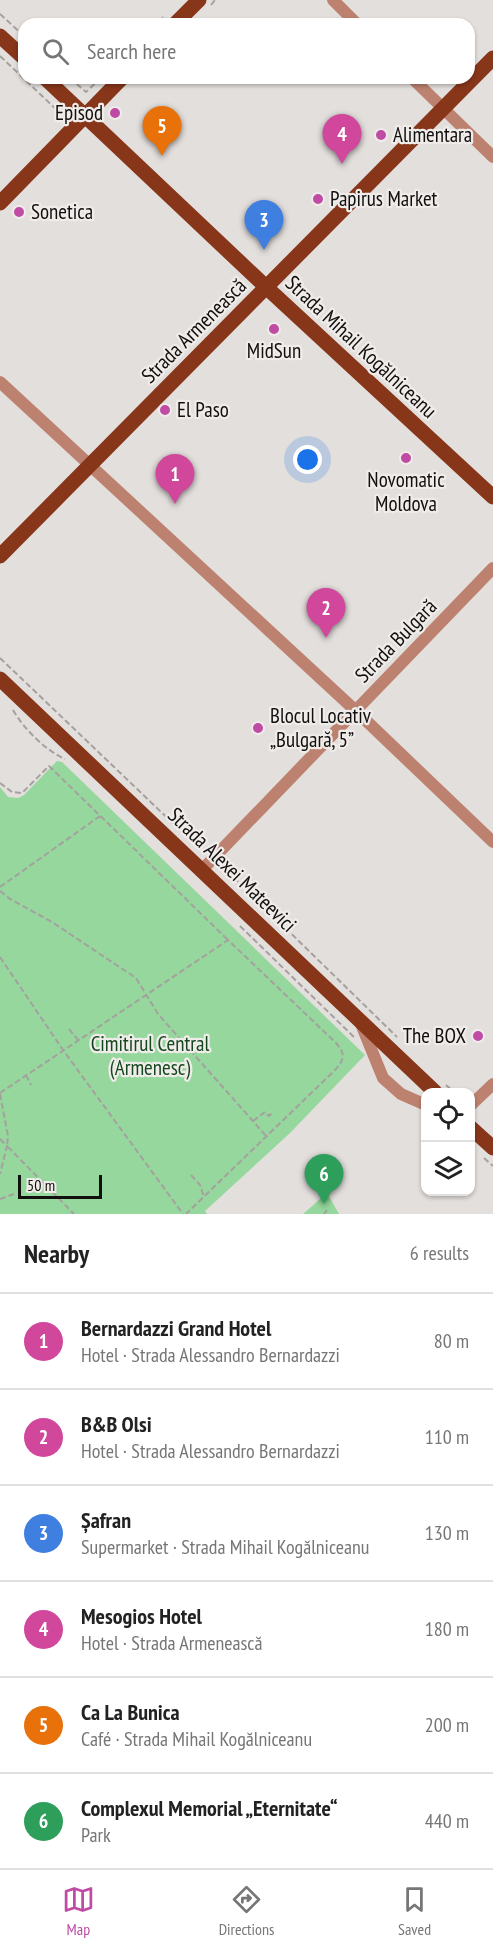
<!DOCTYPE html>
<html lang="en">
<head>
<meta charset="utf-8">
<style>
  :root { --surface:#fff; --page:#f2f2f2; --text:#222; --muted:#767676; --line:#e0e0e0; --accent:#bf4ba4 }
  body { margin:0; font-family:"PT Sans Narrow",sans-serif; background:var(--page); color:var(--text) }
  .controls { position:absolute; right:18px; bottom:18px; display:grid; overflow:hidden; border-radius:12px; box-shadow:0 2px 4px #0004 }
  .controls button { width:54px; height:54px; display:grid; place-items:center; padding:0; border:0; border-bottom:2px solid var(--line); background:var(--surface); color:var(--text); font:30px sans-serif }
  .scale { position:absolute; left:18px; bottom:15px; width:84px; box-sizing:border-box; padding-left:6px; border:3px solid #11100f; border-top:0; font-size:16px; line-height:21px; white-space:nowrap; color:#11100f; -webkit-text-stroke:4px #f0ecea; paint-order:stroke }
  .you { position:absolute; left:308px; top:460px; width:21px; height:21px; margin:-15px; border:4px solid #fff; border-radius:50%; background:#1a73e8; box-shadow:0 0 0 9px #1a73e833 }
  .badge { display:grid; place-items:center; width:39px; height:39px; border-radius:50%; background:var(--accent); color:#fff; font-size:20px; font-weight:700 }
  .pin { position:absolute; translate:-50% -50px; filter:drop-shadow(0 2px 3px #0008) }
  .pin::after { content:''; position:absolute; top:32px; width:21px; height:18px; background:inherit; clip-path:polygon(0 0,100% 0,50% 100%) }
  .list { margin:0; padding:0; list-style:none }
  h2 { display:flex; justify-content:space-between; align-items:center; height:78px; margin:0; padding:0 24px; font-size:26px }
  h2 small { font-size:20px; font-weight:400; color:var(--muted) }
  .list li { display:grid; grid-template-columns:39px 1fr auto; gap:18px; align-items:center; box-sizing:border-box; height:96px; padding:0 24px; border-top:2px solid var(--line) }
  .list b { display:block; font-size:22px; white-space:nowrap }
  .list p { margin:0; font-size:20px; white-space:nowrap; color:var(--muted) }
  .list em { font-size:20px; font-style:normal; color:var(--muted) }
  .icon { flex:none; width:33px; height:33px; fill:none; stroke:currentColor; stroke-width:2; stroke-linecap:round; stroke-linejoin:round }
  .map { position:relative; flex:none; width:493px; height:1214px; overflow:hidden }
  .search { position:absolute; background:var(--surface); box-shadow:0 2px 4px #0004; left:18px; right:18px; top:18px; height:66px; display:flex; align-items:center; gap:15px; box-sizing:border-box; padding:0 21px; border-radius:18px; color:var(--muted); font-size:22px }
  .sheet { height:654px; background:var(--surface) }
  nav { display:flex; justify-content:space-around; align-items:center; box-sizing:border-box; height:84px; border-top:2px solid var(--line); background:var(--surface); font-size:16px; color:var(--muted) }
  nav a { display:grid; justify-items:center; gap:3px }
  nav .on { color:var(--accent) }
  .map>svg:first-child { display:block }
  .green { fill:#95d79c }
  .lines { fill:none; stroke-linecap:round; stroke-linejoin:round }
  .path { stroke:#a4a19f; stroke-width:2; stroke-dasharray:6 3; stroke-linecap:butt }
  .minor { stroke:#bd826f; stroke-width:12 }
  .major { stroke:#88361a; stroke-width:15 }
  .poi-dot { fill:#bf4ba4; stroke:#f0ecea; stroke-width:2 }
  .labels { text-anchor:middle; stroke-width:4.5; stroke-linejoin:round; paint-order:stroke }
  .poi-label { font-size:21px; fill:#11100f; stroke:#f0ecea; text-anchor:start }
  .street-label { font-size:21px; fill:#11100f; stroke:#f0ecea }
  .park-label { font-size:21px; fill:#14471e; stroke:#f0ecea }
</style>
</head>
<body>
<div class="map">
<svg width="493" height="1214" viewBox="0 0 493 1214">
  <rect width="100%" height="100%" fill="#e3dfdd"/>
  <path class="green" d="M57,761L62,762L365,1055L290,1133L205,1211L207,1214H0V787L8,797L18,798L24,795Z
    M327,1193L339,1214H303Z"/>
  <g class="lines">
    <path class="path" d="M211,5L215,0
      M0,14L24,36
      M156,24L163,17
      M0,56L60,113
      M70,78L86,92L101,78
      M134,83L139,78
      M0,658L180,830
      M13,710C24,729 45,750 65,759
      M0,783L12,792L22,793L49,766L228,940
      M221,865L397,1037
      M0,887L100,816
      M0,891L10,899L52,922L136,978L158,1014L267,1137
      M240,926L354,1037
      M0,957L63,1050L183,1214
      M69,1029L78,1040
      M26,1075L31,1085
      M446,1085L454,1092
      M0,1093L228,940L335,1042C346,1054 345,1059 334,1071L186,1214
      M0,1094L8,1136L7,1146L74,1214
      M253,1121L265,1112L269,1116L273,1112
      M0,1139L7,1146L0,1174
      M484,1158L493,1166
      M191,1175L200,1185L204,1197
      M0,1199L14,1194
      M324,1214L327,1210"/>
    <path class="minor" d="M333,0L357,24
      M412,78L493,157
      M0,382L356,711L493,842
      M202,870L493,568
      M361,1024L383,1078L401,1094L426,1105
      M470,1106L493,1084"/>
    <path class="major" d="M175,24L199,0
      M0,36L24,58
      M45,78L266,287L493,497
      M0,203L122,78
      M0,556L493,58
      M0,679L435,1092
      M470,1127L493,1148"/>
  </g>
  <g class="poi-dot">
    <circle cx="115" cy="113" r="6"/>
    <circle cx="381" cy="135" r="6"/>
    <circle cx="318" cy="199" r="6"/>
    <circle cx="19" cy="212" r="6"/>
    <circle cx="274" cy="329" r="6"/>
    <circle cx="165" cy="410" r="6"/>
    <circle cx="406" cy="458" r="6"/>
    <circle cx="258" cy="728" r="6"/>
    <circle cx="478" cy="1036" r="6"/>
  </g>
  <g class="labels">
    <g class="poi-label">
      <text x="103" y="120" text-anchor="end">Episod</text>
      <text x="393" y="142">Alimentara</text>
      <text x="330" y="206">Papirus Market</text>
      <text x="31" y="219">Sonetica</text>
      <text x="274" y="358" text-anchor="middle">MidSun</text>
      <text x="177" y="417">El Paso</text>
      <text x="406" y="487" text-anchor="middle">Novomatic<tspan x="406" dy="24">Moldova</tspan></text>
      <text x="270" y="723">Blocul Locativ<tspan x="270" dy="24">„Bulgară, 5”</tspan></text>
      <text x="466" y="1043" text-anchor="end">The BOX</text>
    </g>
    <g class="street-label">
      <text transform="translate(194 331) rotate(-45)" y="7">Strada Armenească</text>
      <text transform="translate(361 347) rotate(43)" y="7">Strada Mihail Kogălniceanu</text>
      <text transform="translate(396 641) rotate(-46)" y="7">Strada Bulgară</text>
      <text transform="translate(232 870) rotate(44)" y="7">Strada Alexei Mateevici</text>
    </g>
    <g class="park-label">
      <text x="150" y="1051">Cimitirul Central<tspan x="150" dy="24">(Armenesc)</tspan></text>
    </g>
  </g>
</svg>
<div class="controls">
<button><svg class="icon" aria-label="locate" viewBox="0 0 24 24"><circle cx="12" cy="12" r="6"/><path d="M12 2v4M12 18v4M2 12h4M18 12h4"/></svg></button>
<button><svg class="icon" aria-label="layers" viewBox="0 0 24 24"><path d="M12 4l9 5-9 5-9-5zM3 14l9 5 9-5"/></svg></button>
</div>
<div class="scale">50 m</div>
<div class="you"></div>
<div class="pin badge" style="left:175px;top:504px;background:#d1479c">1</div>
<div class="pin badge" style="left:326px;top:638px;background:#d1479c">2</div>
<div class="pin badge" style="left:264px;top:250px;background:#3f7fe0">3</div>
<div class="pin badge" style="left:342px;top:164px;background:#d1479c">4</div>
<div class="pin badge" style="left:162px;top:156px;background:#e8710a">5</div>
<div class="pin badge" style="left:324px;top:1204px;background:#2e9e5b">6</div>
<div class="search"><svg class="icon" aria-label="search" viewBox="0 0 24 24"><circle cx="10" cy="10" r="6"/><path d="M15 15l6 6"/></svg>Search here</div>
</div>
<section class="sheet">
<h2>Nearby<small>6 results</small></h2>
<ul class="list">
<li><span class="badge" style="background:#d1479c">1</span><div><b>Bernardazzi Grand Hotel</b><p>Hotel · Strada Alessandro Bernardazzi</p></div><em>80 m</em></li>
<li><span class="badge" style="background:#d1479c">2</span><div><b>B&amp;B Olsi</b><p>Hotel · Strada Alessandro Bernardazzi</p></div><em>110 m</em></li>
<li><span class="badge" style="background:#3f7fe0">3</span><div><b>Șafran</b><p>Supermarket · Strada Mihail Kogălniceanu</p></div><em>130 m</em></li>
<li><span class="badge" style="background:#d1479c">4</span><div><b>Mesogios Hotel</b><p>Hotel · Strada Armenească</p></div><em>180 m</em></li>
<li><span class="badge" style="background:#e8710a">5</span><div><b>Ca La Bunica</b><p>Café · Strada Mihail Kogălniceanu</p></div><em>200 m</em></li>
<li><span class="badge" style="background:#2e9e5b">6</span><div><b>Complexul Memorial „Eternitate“</b><p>Park</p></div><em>440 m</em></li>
</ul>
</section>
<nav>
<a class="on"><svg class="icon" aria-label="map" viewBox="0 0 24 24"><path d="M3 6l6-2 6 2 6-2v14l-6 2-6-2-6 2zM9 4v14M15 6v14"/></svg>Map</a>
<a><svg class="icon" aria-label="directions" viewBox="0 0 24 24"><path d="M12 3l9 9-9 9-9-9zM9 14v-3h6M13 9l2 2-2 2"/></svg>Directions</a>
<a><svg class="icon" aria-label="saved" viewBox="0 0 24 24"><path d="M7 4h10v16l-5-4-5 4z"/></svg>Saved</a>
</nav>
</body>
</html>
